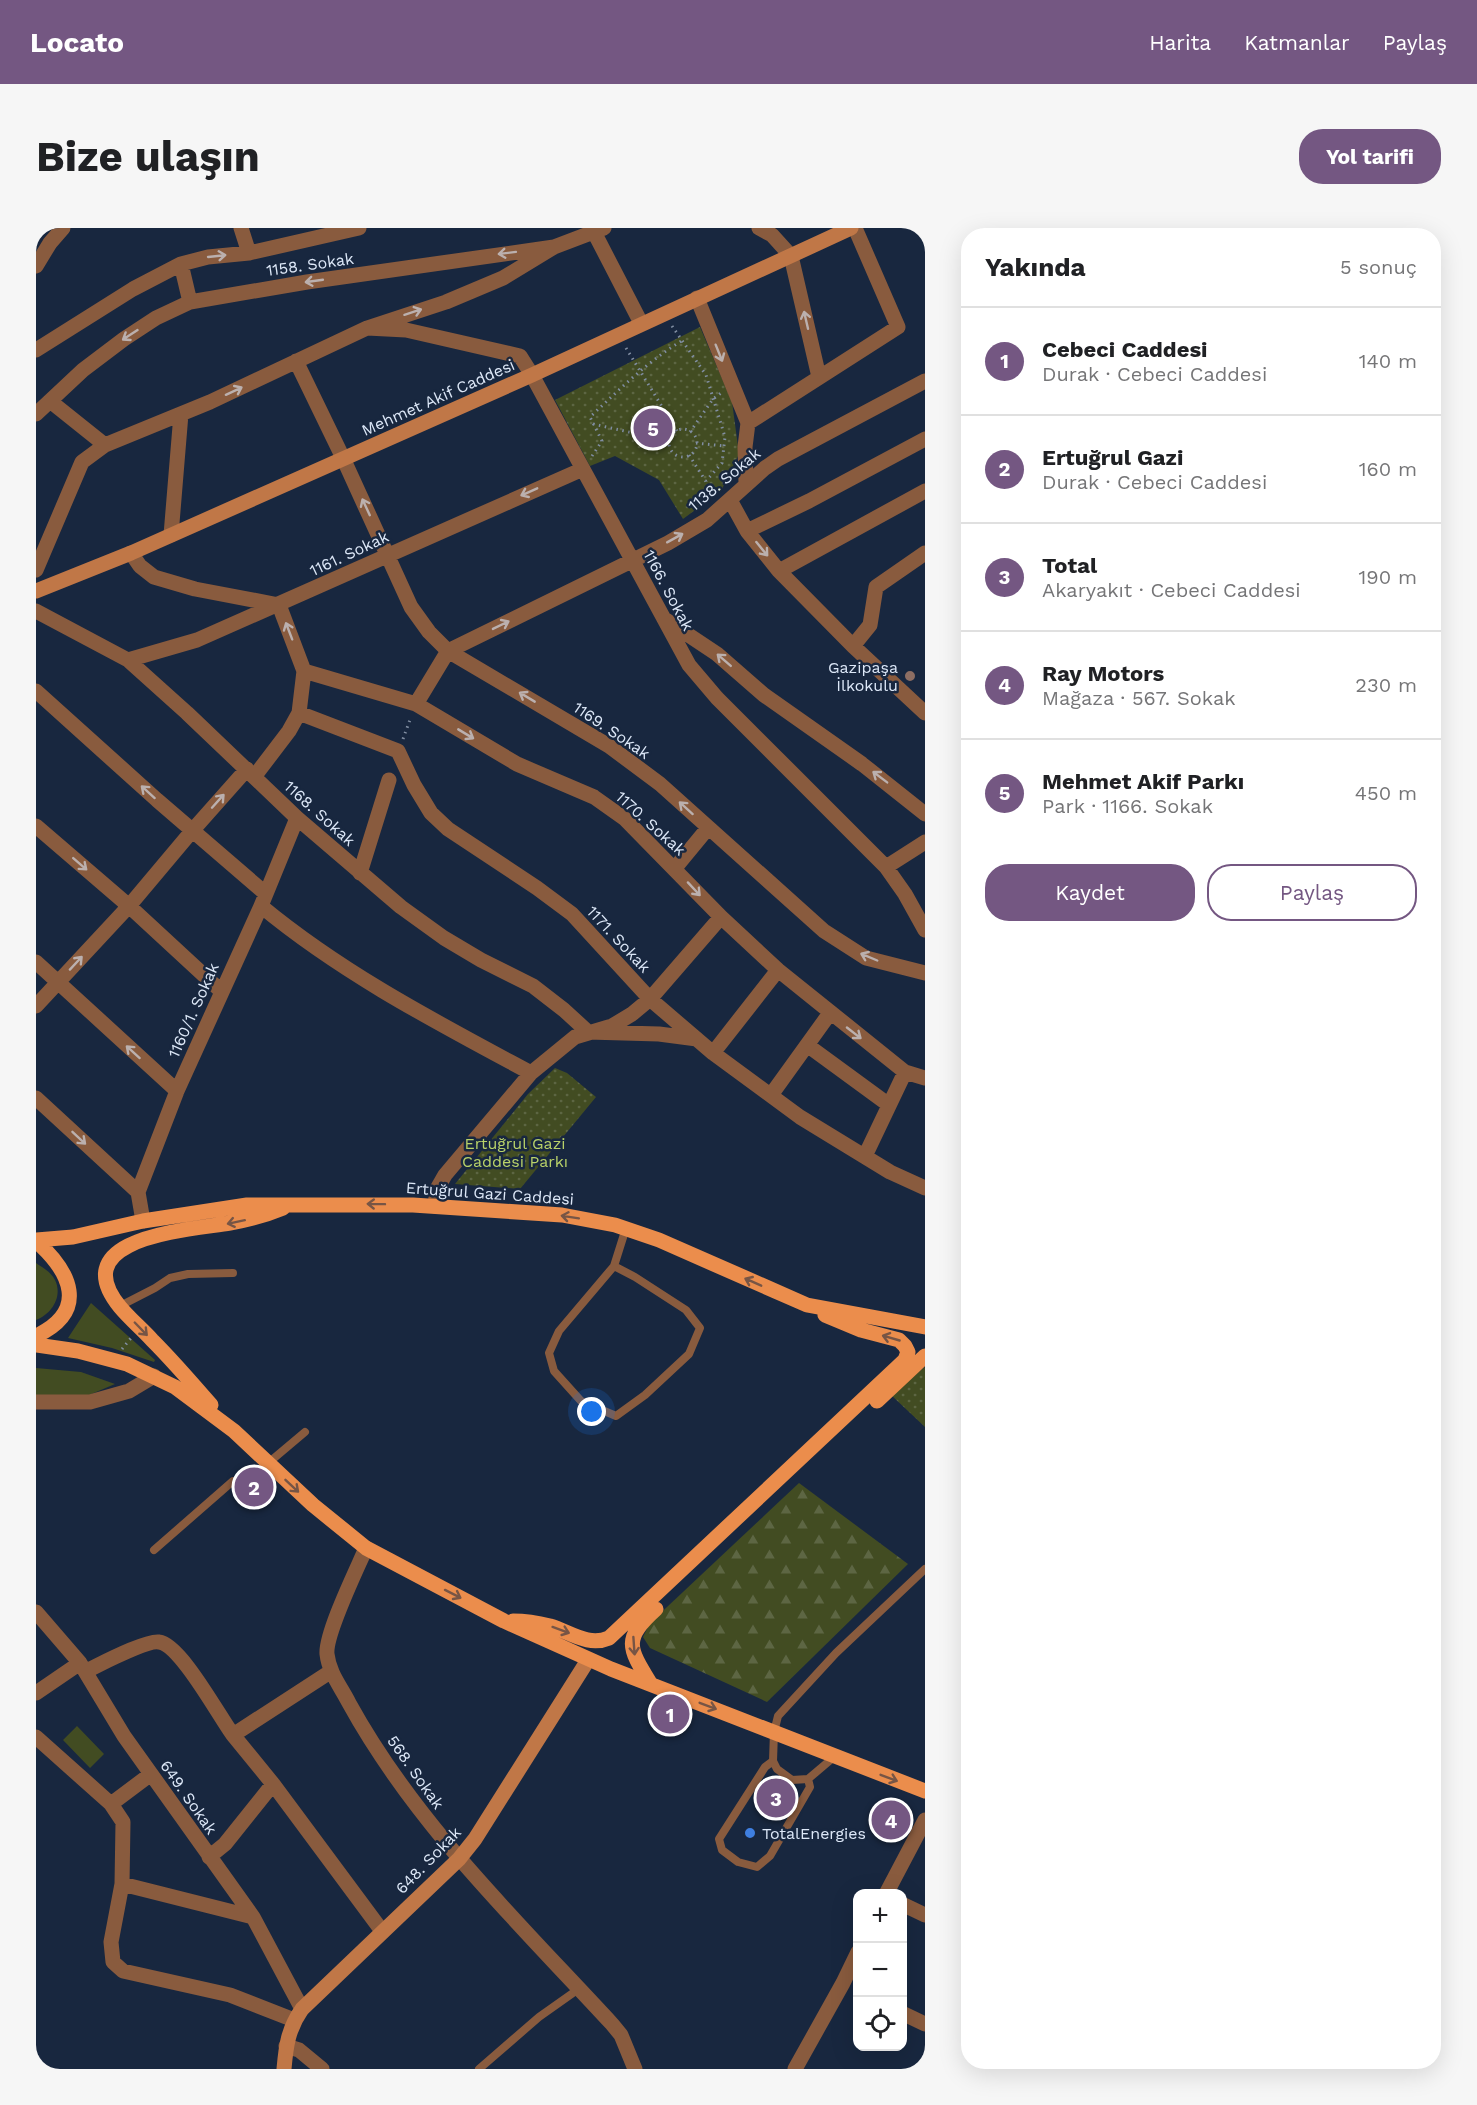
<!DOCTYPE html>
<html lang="tr">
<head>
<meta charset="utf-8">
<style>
  :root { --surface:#fff; --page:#f6f6f6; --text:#202124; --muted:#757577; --line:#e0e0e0; --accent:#745782 }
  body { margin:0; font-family:"Work Sans",sans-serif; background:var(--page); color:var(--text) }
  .controls { position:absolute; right:18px; bottom:18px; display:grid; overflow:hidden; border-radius:12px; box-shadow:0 6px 24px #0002 }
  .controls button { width:54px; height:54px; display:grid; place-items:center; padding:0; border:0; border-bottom:2px solid var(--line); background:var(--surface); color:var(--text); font:30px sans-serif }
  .you { position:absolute; left:556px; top:1184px; width:21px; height:21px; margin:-15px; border:4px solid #fff; border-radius:50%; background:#1a73e8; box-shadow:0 0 0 9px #1a73e833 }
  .badge { display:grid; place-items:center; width:39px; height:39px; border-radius:50%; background:var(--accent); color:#fff; font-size:20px; font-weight:700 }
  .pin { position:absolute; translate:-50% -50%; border:3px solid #fff; box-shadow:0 2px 6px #0006 }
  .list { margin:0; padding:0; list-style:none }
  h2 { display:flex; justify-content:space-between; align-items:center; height:78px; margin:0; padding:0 24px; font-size:26px }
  h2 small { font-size:20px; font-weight:400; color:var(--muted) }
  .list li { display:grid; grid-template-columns:39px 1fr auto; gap:18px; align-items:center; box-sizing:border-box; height:108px; padding:0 24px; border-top:2px solid var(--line) }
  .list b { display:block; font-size:22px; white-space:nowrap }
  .list p { margin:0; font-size:20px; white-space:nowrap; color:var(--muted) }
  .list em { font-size:20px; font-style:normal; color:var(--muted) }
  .actions { display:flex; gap:12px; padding:18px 24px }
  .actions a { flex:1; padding:14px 0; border:2px solid var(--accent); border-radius:24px; text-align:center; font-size:21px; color:var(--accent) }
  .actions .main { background:var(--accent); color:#fff }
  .icon { flex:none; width:33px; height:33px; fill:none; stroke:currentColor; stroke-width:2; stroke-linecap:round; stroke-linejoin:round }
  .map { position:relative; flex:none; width:889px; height:1841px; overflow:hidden; border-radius:24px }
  header { display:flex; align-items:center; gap:36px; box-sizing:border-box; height:84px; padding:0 30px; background:var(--accent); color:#fff }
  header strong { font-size:28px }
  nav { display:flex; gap:33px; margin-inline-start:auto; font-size:21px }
  .intro { display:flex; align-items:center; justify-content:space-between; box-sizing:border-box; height:144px; padding:0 36px }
  h1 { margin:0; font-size:42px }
  .button { padding:15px 27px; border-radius:24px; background:var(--accent); color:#fff; font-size:21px; font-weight:700 }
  main { display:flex; gap:36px; padding:0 36px }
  aside { flex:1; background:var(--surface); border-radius:24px; box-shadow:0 6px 24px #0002 }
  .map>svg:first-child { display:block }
  .grass { fill:#424c22 }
  .forest { fill:url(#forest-firs) }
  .park { fill:url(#park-dots) }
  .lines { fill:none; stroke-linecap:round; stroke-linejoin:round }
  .path { stroke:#818ea2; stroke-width:3; stroke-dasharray:1.5 4.5; stroke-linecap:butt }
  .lane { stroke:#895b3e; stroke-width:8 }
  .street { stroke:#895b3e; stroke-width:15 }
  .secondary { stroke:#c07747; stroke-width:15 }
  .primary { stroke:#eb8d4c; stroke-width:15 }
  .oneway { stroke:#bbb0ae }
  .oneway2 { stroke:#775545 }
  .education-dot { fill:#8d6e63; stroke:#18273f; stroke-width:2 }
  .shop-dot { fill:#3f7fe0; stroke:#18273f; stroke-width:2 }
  .labels { text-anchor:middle; stroke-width:5; stroke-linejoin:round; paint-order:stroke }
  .street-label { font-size:16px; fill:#dde8f8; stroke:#18273f }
  .poi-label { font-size:16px; fill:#dde8f8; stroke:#18273f; text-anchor:end }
  .park-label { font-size:16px; fill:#b9d269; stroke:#18273f }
</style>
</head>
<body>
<header>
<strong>Locato</strong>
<nav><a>Harita</a><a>Katmanlar</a><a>Paylaş</a></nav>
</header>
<div class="intro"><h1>Bize ulaşın</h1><a class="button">Yol tarifi</a></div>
<main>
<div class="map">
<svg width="889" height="1841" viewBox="0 0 889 1841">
  <defs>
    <pattern id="forest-firs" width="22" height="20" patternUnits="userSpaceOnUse" patternTransform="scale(1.5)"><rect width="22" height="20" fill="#424c22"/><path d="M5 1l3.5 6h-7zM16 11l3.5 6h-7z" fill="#5d6643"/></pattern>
    <pattern id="park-dots" width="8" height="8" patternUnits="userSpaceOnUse" patternTransform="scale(1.5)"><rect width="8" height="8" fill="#424c22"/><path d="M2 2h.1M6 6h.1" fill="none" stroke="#5d6643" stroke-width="1.8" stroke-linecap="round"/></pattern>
  </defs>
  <rect width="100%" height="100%" fill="#18273f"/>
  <path class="grass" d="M0,1035C7,1040 15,1044 19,1052C27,1068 16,1086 0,1092Z
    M55,1075L119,1132L118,1134L76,1120L32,1110Z
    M0,1140L45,1144L79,1156L46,1170L0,1171Z
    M41,1498L68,1526L54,1540L27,1512Z"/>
  <path class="forest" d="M763,1255L872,1336L731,1474L614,1420L607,1409L614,1395Z"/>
  <path class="park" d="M664,99L696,174L703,226L685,263L647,291L623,252L579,228L554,238L519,172Z
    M519,840L531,845L560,869L484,961L419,956L492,866Z
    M889,1139V1199L854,1166Z"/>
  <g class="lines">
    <path class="path" d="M636,98L670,147L689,209L686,235L670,253
      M590,120L641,203
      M557,196L633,213
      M633 215a14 14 0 1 1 28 0a14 14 0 1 1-28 0Z
      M654,204L677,171L685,165
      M660,215L688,218
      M653,227L678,266
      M556,228L566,213L554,189C584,161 612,133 647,112
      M367,511L375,489
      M86,1121L95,1110"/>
    <path class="lane" d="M578,1038L599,1049L650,1082L664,1100L653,1126L609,1167L580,1188L545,1173L518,1143L513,1125L523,1103L578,1038L590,1000
      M84,1078L119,1060L134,1050L152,1046L197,1045
      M118,1322L197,1253L205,1258L269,1204
      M798,1529L772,1551L756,1552L741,1541L737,1533L738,1504L742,1488L800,1425L889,1341
      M737,1533L729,1539L683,1611L686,1622L702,1634L721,1639L734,1628L774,1559L772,1551
      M443,1841L503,1789L544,1760"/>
    <path class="street" d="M205,0L213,25
      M723,0L736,7L755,28L783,149
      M558,4L605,95
      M145,36L154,74
      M0,38L14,15L27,0
      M661,70L712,195L709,219L710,256
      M331,100L370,102L484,128L496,147L653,437L681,470L850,639L869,666L889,702
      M0,122L97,61L145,36L172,29L213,25L323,0
      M260,133L307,230L375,379L393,404L412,423L573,518L624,556L788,703L830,730L889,745
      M14,173L69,217
      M0,186L47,142L88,111L120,90L154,74L271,54L518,19L568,0
      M712,195L862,99L819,0
      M694,272L711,303L743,343L817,418L889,485
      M711,303L773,273L889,211
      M135,307L145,186
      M95,325L104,338L118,349L159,361L243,377L268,443L263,485L253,503L218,549
      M0,342L46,234L69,217L174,174L331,100L410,74L467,50L518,19
      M743,343L889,263
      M0,383L92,432L151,485L261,590L365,679L408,710L445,732L497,758L528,782L552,804L623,806L661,811
      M630,392L681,426L728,467L826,536L889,586
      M817,418L834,397L840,359L889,325
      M92,432L161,412L547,241
      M268,443L380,476L481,536L558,569L589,591L685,689L742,742L869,844L889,850
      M0,463L121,572L229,665
      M380,476L412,423L632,315L671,292L729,240L742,231L889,153
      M263,485L362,523L378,557L395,585L412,601L501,660L536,686L614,771L677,825L764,889L854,944L889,960
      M0,598L93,678L185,763
      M850,639L889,614
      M639,640L672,600
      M324,645L353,552
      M225,678C307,746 402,795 495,845
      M0,734L141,863
      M0,778L93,678L156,603L211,541
      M771,817L853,877
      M677,825L742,742
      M735,867L794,785
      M0,870L102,964
      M829,928L869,844
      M399,978L401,961L409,947L495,845L539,809L576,798L596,786L614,771L685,689
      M107,993L102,964L141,863L225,678L261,590
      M0,1174H54L93,1163L118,1148
      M330,1320C321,1341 289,1406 291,1426C293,1445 305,1459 313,1475C380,1597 483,1695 576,1796L585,1807L599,1841
      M0,1384L44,1435L88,1508L217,1689L266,1781
      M50,1443C63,1437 110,1412 123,1414C144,1416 183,1488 197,1507
      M294,1444L197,1507L237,1556L346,1703
      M0,1465L44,1435
      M0,1509L75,1576L87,1594L86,1656L75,1714L77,1734L87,1743L194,1767L258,1792
      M75,1576L115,1546
      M173,1629L189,1616L237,1556
      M86,1656L217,1689
      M850,1666L889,1592
      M866,1676L889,1687
      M866,1785L889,1796
      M250,1818L263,1822L286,1841
      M759,1841L807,1755L822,1724"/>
    <path class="secondary" d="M0,363L95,325L496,147L815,0
      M248,1841C250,1818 252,1801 266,1781L423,1631L439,1611L552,1432"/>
    <path class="primary" d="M0,1012L37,1009L107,993L211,977H377L526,987L579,997L623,1012L771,1077L889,1099
      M0,1013C35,1044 53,1083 0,1108
      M0,1117L42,1123L91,1136L139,1159L198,1203L277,1277L330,1320L468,1393L575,1441L889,1563
      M841,1173L889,1128
      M175,1177C156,1155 137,1133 116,1112C106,1101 94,1091 84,1079C27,1009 153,1002 194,995C212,992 230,987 247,980
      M477,1393C490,1393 502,1395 514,1398C534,1404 552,1419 573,1410L869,1132L872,1124L869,1118L863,1112L825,1102L789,1087
      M614,1455C592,1419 587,1411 620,1381"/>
  </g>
  <defs><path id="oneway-shaft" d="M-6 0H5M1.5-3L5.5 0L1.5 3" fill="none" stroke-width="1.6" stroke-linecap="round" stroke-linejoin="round" transform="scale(1.5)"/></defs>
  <g class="oneway">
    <use href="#oneway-shaft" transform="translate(471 25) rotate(173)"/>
    <use href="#oneway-shaft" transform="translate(181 28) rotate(-6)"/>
    <use href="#oneway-shaft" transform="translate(278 53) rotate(172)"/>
    <use href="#oneway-shaft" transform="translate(377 84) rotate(-18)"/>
    <use href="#oneway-shaft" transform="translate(770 92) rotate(-103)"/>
    <use href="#oneway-shaft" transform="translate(94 107) rotate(147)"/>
    <use href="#oneway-shaft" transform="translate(683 125) rotate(68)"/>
    <use href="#oneway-shaft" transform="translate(198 163) rotate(-25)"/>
    <use href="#oneway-shaft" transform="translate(493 264) rotate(156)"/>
    <use href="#oneway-shaft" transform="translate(330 279) rotate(-115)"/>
    <use href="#oneway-shaft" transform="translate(639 310) rotate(-29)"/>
    <use href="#oneway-shaft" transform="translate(726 321) rotate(51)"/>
    <use href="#oneway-shaft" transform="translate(465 397) rotate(-26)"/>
    <use href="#oneway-shaft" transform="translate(253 403) rotate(-111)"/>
    <use href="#oneway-shaft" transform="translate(688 432) rotate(-139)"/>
    <use href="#oneway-shaft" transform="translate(491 469) rotate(-149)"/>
    <use href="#oneway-shaft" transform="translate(430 506) rotate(31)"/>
    <use href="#oneway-shaft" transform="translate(844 549) rotate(-143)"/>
    <use href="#oneway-shaft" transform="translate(112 564) rotate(-138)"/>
    <use href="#oneway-shaft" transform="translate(182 573) rotate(-48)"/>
    <use href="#oneway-shaft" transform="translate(650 580) rotate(-138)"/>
    <use href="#oneway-shaft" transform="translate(44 636) rotate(41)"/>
    <use href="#oneway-shaft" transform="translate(658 661) rotate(47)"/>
    <use href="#oneway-shaft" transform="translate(833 729) rotate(-157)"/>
    <use href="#oneway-shaft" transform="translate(40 735) rotate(-47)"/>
    <use href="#oneway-shaft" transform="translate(818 805) rotate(38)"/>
    <use href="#oneway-shaft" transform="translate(97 824) rotate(-138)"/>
    <use href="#oneway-shaft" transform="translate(43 910) rotate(43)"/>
  </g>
  <g class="oneway2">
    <use href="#oneway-shaft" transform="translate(340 976) rotate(-179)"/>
    <use href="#oneway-shaft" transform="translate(534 989) rotate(-171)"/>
    <use href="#oneway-shaft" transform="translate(200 994) rotate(168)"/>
    <use href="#oneway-shaft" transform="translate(717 1054) rotate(-156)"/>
    <use href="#oneway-shaft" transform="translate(105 1101) rotate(46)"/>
    <use href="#oneway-shaft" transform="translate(855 1110) rotate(-164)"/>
    <use href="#oneway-shaft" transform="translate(256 1258) rotate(43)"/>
    <use href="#oneway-shaft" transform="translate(417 1366) rotate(27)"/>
    <use href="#oneway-shaft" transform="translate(525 1402) rotate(20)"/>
    <use href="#oneway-shaft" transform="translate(598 1418) rotate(86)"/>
    <use href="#oneway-shaft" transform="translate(672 1478) rotate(21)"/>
    <use href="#oneway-shaft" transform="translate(853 1550) rotate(21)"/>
  </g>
  <circle class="education-dot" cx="874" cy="448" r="6"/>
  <circle class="shop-dot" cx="714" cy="1605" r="6"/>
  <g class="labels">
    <g class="street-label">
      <text transform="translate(274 36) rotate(-8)" y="6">1158. Sokak</text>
      <text transform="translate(402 169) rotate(-24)" y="6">Mehmet Akif Caddesi</text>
      <text transform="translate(688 251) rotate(-40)" y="6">1138. Sokak</text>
      <text transform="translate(313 325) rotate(-25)" y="6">1161. Sokak</text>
      <text transform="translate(633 362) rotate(62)" y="6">1166. Sokak</text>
      <text transform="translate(576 502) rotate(34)" y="6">1169. Sokak</text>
      <text transform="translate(284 585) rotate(42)" y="6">1168. Sokak</text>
      <text transform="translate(615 595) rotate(42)" y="6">1170. Sokak</text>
      <text transform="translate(583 711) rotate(47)" y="6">1171. Sokak</text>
      <text transform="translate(157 782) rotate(-66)" y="6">1160/1. Sokak</text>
      <text transform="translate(454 965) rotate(4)" y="6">Ertuğrul Gazi Caddesi</text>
      <text transform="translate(380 1544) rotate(55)" y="6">568. Sokak</text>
      <text transform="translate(153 1569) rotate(55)" y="6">649. Sokak</text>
      <text transform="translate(392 1632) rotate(-46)" y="6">648. Sokak</text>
    </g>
    <g class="poi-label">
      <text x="862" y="445">Gazipaşa<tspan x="862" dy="18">İlkokulu</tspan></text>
      <text x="726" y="1611" text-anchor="start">TotalEnergies</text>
    </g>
    <g class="park-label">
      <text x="479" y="921">Ertuğrul Gazi<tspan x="479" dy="18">Caddesi Parkı</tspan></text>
    </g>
  </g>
</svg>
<div class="controls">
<button>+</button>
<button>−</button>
<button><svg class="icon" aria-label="locate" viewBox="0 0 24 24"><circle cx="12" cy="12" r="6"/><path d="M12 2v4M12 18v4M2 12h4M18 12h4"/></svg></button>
</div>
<div class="you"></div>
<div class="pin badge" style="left:634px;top:1486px">1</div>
<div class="pin badge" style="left:218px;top:1259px">2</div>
<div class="pin badge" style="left:740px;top:1570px">3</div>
<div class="pin badge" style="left:855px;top:1592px">4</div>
<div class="pin badge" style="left:617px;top:200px">5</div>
</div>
<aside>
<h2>Yakında<small>5 sonuç</small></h2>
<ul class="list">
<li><span class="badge">1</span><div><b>Cebeci Caddesi</b><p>Durak · Cebeci Caddesi</p></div><em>140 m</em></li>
<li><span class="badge">2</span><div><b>Ertuğrul Gazi</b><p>Durak · Cebeci Caddesi</p></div><em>160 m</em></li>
<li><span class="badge">3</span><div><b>Total</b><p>Akaryakıt · Cebeci Caddesi</p></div><em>190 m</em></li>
<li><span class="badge">4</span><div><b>Ray Motors</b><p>Mağaza · 567. Sokak</p></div><em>230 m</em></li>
<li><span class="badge">5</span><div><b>Mehmet Akif Parkı</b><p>Park · 1166. Sokak</p></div><em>450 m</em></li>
</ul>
<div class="actions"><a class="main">Kaydet</a><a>Paylaş</a></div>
</aside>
</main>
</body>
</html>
